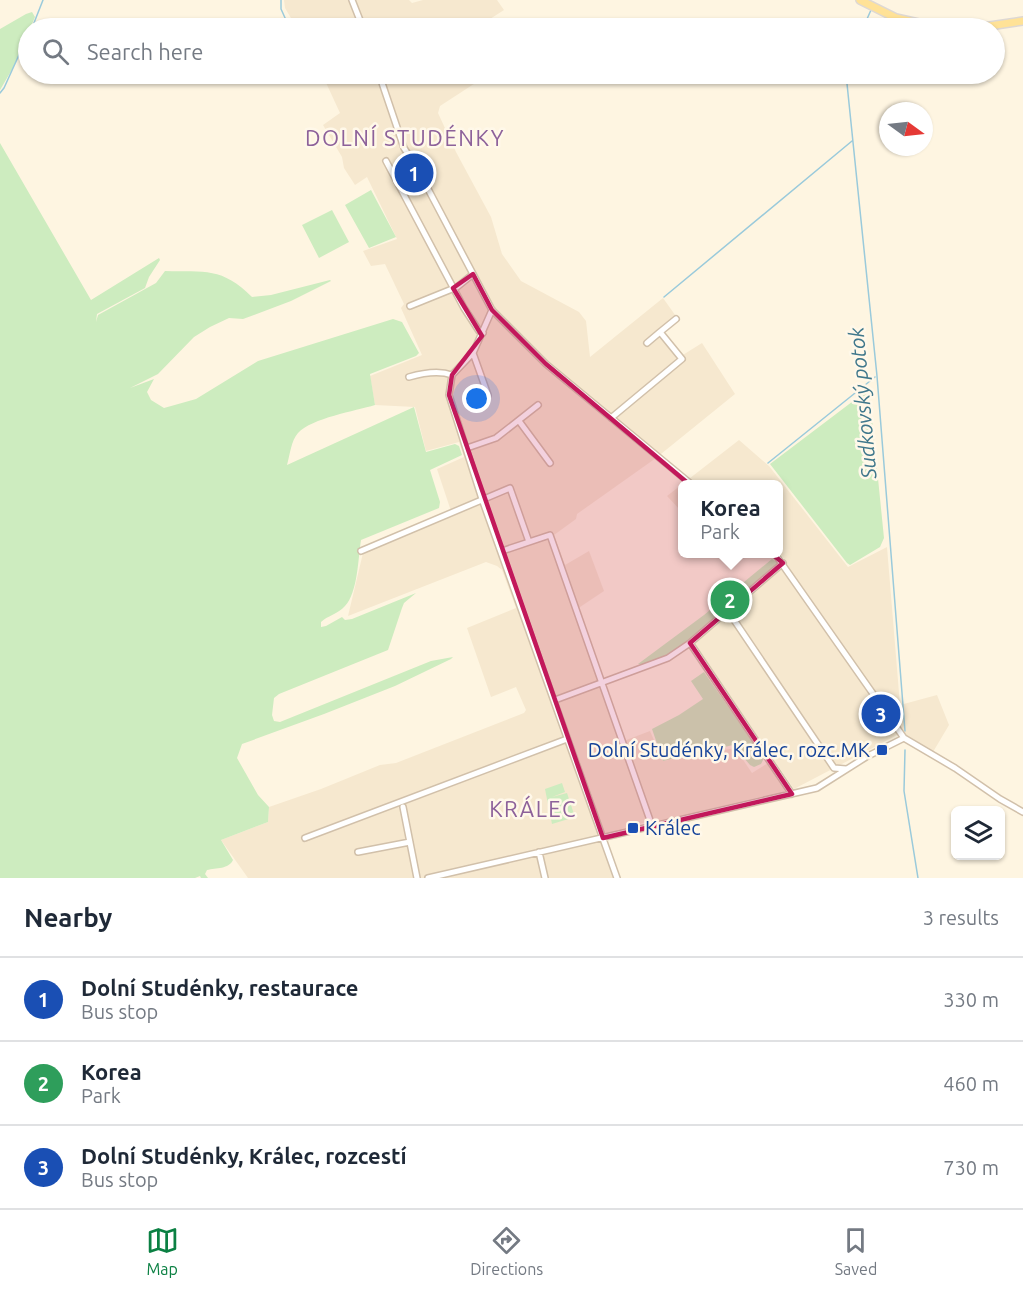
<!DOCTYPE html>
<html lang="en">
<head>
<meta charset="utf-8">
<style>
  :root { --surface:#fff; --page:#f2f2f3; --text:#1f2937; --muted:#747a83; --line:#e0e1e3; --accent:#0b8043 }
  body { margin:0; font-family:Ubuntu,sans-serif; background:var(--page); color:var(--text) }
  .controls { position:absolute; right:18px; bottom:18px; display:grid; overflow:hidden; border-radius:9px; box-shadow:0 2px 4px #0004 }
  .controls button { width:54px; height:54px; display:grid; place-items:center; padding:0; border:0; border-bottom:2px solid var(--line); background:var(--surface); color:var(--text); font:30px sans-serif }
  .compass { position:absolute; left:879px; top:102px; width:54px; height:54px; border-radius:50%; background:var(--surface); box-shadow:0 2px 4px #0004; rotate:105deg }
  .you { position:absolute; left:477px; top:399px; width:21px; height:21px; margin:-15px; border:4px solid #fff; border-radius:50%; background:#1a73e8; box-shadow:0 0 0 9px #1a73e833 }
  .badge { display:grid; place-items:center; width:39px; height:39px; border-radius:50%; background:var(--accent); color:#fff; font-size:20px; font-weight:700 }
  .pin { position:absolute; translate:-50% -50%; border:3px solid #fff; box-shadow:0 2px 6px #0006 }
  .popup { position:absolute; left:678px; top:480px; width:105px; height:78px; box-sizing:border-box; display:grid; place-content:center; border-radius:9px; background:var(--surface); filter:drop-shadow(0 2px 4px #0005); font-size:20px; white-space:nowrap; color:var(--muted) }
  .popup b { font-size:22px; color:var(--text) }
  .popup::after { content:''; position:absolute; left:50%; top:100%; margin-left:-12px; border:12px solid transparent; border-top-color:var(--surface) }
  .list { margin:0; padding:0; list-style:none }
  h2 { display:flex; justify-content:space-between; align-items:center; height:78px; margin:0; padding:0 24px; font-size:26px }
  h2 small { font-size:20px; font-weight:400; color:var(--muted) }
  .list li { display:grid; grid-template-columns:39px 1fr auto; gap:18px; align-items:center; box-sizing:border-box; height:84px; padding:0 24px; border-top:2px solid var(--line) }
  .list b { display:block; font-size:22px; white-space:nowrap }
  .list p { margin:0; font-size:20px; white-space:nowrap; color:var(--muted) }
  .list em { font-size:20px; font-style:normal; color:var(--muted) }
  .icon { flex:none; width:33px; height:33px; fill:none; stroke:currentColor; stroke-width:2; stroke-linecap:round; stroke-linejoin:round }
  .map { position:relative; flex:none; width:1023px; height:878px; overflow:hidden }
  .search { position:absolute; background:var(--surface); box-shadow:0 2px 4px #0004; left:18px; right:18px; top:18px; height:66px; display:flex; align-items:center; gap:15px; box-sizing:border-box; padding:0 21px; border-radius:33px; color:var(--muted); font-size:22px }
  .sheet { height:330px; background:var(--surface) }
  nav { display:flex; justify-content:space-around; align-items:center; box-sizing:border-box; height:84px; border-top:2px solid var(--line); background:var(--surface); font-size:16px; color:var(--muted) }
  nav a { display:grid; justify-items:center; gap:3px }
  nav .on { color:var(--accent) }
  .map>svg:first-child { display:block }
  .residential { fill:#f6e8cf }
  .green { fill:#cdecbf }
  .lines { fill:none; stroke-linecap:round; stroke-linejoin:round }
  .stream { stroke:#9acadb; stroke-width:1.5 }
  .minor-casing { stroke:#d1c0aa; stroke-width:8 }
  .major-casing { stroke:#ded8d3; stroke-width:10 }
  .minor { stroke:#fff; stroke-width:5 }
  .major { stroke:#ffe297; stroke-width:7 }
  .marked { fill:#c2185b; fill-opacity:0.2; stroke:#c2185b; stroke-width:4.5; stroke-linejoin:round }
  .transit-dot { fill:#1a4fb4; stroke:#fff8e9; stroke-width:2 }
  .labels { text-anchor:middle; stroke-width:5; stroke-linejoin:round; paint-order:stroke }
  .transit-label { font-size:20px; fill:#164399; stroke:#fff8e9; text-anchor:end }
  .water-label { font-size:21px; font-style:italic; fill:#3f778b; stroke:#fff8e9 }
  .quarter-label { font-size:22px; letter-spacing:1.5px; fill:#8d619a; stroke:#fff8e9 }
</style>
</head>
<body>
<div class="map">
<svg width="1023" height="878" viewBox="0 0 1023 878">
  <rect width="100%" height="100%" fill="#fef5e1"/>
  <path class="residential" d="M284,0H409L412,3L423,0H497L504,10L476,28H297L285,8Z
    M322,74H483L480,80L440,106L438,113L456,152L491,217L502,254L521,281L579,312L586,321L590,357L663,298L678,319L660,336L678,358L702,343L735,394L656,458L577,514L576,519L554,535L565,565L589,551L604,591L574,611L621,742L650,731L663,761L735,748L752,773L768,763L786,787L785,791L668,819L646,822L600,837L614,878H248L221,840L268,822L269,807L321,789L380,765L396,763L524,713L526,710L516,687L491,697L467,628L516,608L502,570L497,566L486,562L348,616L363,553L452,514L437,469L464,457L459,442L426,451L415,407L375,405L370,376L422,355L401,308L404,304L385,264L371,266L363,251L397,239L367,177L355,185L344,168L342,157L323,125L340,113Z
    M739,440L769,466L848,567L887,547L900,705L937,695L949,725L933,752L910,739L903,732L794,789L694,643L787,563L778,551V484H682V512L667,496Z"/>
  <path class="green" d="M32,12L35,17L14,66L0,90V29L26,14Z
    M0,143L91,300L159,258L160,260L149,277L145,288L97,314L96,322L98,315L156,283L165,271C205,272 222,267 252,297L271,295L330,280L331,281L291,301L243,319L229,318L210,327L194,337L158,374L130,388L154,379L147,392L151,400L164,408L196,399L258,361L393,319L402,322L419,353L416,356L370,374L375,405C355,411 312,418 298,433C291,441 290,454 287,465L414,407L426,452L455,444L459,446L462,455L430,470L440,502L439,508L361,540C358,558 358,592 345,606C338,614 327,616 321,622V627L326,626L342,617L345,620L352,619L416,593L404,603L402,608L388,650L279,694L274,698L272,715L274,721L280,722L431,661L453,657L451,659L395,686L324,714L242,744L237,758L258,795L269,807L268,822L221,840L233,860C229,869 216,868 207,870L205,874L208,878H201L200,876L195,878H0Z
    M371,190L396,237L369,248L345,205Z
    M332,210L349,242L319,258L302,225Z
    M869,389L884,538L880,547L850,565L847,563L770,464Z
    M772,559L778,563L685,643C672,653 655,667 638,664L704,615Z
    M704,672L764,758L761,764L754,767L750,765L733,745L663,761L652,729L679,715L703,699L691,681Z
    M562,783L565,792L552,797L567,793L575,817L552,824L545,789Z"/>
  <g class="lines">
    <path class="stream" d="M281,0V9L286,20
      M32,28L43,0
      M863,28L871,10
      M846,74L877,376L905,731
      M0,93L4,88L28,35
      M664,297L852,141
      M768,463L875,377
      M905,750L904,791L918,878"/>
    <g class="minor-casing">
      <path id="minor" d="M352,0L363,28
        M379,74L404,148L418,170L492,310L546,364L691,484
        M386,161L464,308L479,331L483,333
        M410,306L457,287L473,274
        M492,310L473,353L452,375L449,395L482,499L617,878
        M647,343L660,332
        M473,353L488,395
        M409,377C423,373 438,370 452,375
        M611,418L682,359L660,332L676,319
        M519,421L550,463
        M467,448L496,438L538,405
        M361,551L510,488L529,542
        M502,551L550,535L652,826
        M775,554L904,738L955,768L1000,799L1023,812
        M728,611L834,768L846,769
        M690,643L792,794
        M555,700L668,658L690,643L783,563
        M403,807L417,878
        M305,838L567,739
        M358,852L410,842
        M539,852L545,878
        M428,878L817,788L866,757L904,738"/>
    </g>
    <g class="major-casing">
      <path id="major" d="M860,0L896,18L941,28
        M976,28L1023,21"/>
    </g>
    <use href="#minor" class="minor"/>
    <use href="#major" class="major"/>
  </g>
  <path class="marked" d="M473,274L492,310L546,364L783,563L690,643L792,794L603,838L449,395L452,375L482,336L453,288Z"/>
  <g class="transit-dot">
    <rect x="876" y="744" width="12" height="12" rx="3"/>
    <rect x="627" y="822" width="12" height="12" rx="3"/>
  </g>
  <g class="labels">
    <g class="transit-label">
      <text x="870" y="757">Dolní Studénky, Králec, rozc.MK</text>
      <text x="645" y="835" text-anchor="start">Králec</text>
    </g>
    <g class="water-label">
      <text transform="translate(863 403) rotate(-95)" y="7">Sudkovský potok</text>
    </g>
    <g class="quarter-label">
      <text x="405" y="146">DOLNÍ STUDÉNKY</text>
      <text x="533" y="817">KRÁLEC</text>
    </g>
  </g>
</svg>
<div class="controls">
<button><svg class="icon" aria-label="layers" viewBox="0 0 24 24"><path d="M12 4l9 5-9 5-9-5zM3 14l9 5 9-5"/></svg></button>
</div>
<svg class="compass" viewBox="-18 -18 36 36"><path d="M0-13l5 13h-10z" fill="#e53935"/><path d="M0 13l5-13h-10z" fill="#747a83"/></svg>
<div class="you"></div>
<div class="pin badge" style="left:414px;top:173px;background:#1a4fb4">1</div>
<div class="pin badge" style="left:730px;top:600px;background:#2e9e5b">2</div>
<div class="popup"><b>Korea</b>Park</div>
<div class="pin badge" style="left:881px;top:714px;background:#1a4fb4">3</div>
<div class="search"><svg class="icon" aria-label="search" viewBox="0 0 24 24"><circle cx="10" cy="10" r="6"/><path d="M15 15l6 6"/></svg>Search here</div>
</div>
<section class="sheet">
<h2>Nearby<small>3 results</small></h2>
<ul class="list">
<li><span class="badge" style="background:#1a4fb4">1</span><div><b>Dolní Studénky, restaurace</b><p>Bus stop</p></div><em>330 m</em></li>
<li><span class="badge" style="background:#2e9e5b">2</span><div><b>Korea</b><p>Park</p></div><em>460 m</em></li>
<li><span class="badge" style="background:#1a4fb4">3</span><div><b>Dolní Studénky, Králec, rozcestí</b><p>Bus stop</p></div><em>730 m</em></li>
</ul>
</section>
<nav>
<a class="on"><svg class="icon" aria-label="map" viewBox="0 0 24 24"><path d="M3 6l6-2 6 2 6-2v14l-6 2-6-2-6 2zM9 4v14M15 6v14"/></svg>Map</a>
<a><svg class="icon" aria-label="directions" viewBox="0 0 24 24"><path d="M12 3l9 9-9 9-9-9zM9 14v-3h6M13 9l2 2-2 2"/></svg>Directions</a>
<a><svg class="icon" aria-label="saved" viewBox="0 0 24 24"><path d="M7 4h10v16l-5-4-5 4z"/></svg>Saved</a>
</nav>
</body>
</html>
